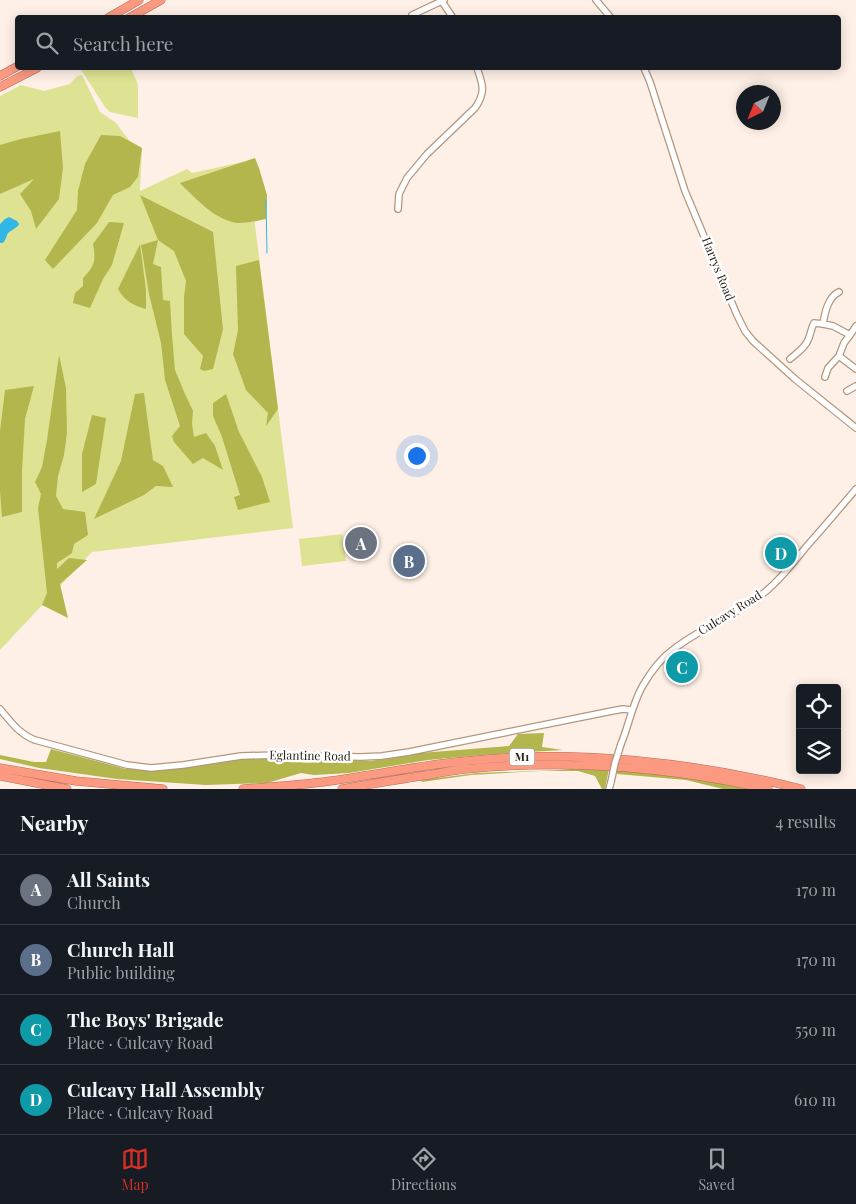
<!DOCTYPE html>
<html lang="en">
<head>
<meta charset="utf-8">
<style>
  :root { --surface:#171b24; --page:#242831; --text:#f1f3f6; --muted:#9ea1a6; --line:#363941; --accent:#d93025 }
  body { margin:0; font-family:"Playfair Display",serif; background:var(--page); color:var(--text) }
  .controls { position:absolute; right:15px; bottom:15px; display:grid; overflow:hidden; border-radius:5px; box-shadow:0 2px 12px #0003 }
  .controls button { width:45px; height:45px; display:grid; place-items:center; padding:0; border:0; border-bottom:1px solid var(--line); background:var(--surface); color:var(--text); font:25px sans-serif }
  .compass { position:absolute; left:736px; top:85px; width:45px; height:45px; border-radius:50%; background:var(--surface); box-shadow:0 2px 12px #0003; rotate:223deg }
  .you { position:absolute; left:416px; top:455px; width:18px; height:18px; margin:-12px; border:4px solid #fff; border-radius:50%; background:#1a73e8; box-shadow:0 0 0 8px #1a73e833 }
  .badge { display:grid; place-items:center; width:32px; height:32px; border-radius:50%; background:var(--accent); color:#fff; font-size:16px; font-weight:700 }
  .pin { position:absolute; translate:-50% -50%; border:2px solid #fff; box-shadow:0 1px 5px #0006 }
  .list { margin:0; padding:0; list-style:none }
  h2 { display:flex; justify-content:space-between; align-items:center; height:65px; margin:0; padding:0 20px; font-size:21px }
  h2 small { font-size:16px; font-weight:400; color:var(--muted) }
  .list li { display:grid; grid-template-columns:32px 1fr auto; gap:15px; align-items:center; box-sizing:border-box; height:70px; padding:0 20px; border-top:1px solid var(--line) }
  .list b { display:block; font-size:19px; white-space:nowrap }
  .list p { margin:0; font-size:16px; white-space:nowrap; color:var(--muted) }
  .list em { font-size:16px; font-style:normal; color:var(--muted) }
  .icon { flex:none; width:28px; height:28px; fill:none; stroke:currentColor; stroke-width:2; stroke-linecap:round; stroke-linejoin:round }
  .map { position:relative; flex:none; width:856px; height:789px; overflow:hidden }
  .search { position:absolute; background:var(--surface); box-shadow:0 2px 12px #0003; left:15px; right:15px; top:15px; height:55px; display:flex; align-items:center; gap:12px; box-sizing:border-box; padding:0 18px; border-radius:5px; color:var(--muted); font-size:19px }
  .sheet { height:345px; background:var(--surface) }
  nav { display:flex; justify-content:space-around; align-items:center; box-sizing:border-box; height:70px; border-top:1px solid var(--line); background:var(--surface); font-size:14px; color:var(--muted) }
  nav a { display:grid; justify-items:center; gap:2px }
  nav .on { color:var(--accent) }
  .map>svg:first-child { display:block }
  .green { fill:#dee394 }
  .forest { fill:#b2b64c }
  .water { fill:#31b6e6 }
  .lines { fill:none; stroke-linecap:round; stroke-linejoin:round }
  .stream { stroke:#31b6e6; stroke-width:1 }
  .minor-casing { stroke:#b4967e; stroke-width:8 }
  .highway-casing { stroke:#b36f5c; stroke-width:9 }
  .minor { stroke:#fff; stroke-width:5.5 }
  .highway { stroke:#fb9981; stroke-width:8 }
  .minor-bridge-casing { stroke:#b4967e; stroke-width:8; stroke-linecap:butt }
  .minor-bridge { stroke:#fff; stroke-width:5.5 }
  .labels { text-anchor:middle; stroke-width:5; stroke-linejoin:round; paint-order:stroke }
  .shield { fill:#fff; stroke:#6d645d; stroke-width:1 }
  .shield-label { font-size:11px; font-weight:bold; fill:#2e2218 }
  .street-label { font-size:12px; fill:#2e2218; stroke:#fff }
</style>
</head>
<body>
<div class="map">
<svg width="856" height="789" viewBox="0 0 856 789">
  <rect width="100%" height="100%" fill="#fef0e6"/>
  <path class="green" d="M80,68H131L138,85V118L110,112L105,107Z
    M82,75L100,112L115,122L129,140L142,148L140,191L187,169L192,173L247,161L293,528L92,552L0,650V96L21,85L44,91L70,84L76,77Z
    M342,534L346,561L302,566L299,539Z"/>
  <path class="forest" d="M60,131L63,168L59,199L36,229L31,211L20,194L34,179L0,194V145L21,139Z
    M101,135L120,136L142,148L138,177L130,187L113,195L97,223L53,269L45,260L77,210L78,191L85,164Z
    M255,158L259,168L267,195L266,219C257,221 247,223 238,223C216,221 195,198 180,183Z
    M140,195L213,232L223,329L213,369L204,371L200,369L203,356L184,334V297L186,281L174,251L158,240L153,264L161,267L163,300L170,301L172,335L175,370L185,394L193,411L192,424L194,437L206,433L215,446L223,470L203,458L193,464L174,442L172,436L180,426L165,380L161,343L149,294L141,245L158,240Z
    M109,222L124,223L112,265L103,279L90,308L73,303L75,293L83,286V278C95,266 96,260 93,244Z
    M140,244L146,290V309C132,305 125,301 118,289Z
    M259,260L278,409L266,426L268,413L246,390L233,354L238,330L236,266Z
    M59,355L66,388L67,433L64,455L58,476L56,496L63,509L85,512L88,535L74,544L72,553L57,563V569L69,558L87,560L60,584L68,618L42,605L47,593L38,508L41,494L35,482L42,467L47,440Z
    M34,386L25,419L22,471V512L2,517L0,491V431L5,390Z
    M144,393L153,460L163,466L173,487L156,486L144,495L94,519L121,461L135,394Z
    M226,394L239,432L262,477L270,502L238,510L234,497L240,495L222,437L213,416V403Z
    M92,415L106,418L96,484L82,492V454Z
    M544,733L542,747L563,750L481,755L428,760L349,773L314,775L301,773L267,783L206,785L117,779L39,768L0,759V755L34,762H46L51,749L126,769L157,770L212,762L243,759L275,757L314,760L371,761L420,753L509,746L518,734Z
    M582,768L609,769L605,789H602L595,776L578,771H540L471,775L422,782L421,780L477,773L560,770Z
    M617,770L689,778L750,789H723L686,780L617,774Z"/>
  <path class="water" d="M9,217L17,221L19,224L18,226L8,233L4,242L2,243H0V224L5,219Z"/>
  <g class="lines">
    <path class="stream" d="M266,200L267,253"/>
    <g class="minor-casing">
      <path id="minor" d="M441,0L453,18
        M596,0L611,18
        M412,15L444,0
        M644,68L650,82L685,191L737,315L745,331L753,341L795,379L856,428
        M398,209L399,194L407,178L427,154L475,108C486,92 483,85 477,68
        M839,292C828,297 825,312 823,324L833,326L850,335L844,343L839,356L856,369
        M850,335L856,326
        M790,359C797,353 805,348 808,340C811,334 811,328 814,323L823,324
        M825,377L828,368L839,356
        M847,391L856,386
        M0,709C11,722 19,734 35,740L127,765L151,768L183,765L241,756L277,755L361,757L382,756L409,752L612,711L623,709L632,710
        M621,744C629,725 632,705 642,687C650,673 661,658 674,649C702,627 737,615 765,592C781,579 793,563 806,547C823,528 839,509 856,489
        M609,789L611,782"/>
    </g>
    <g class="highway-casing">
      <path id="highway" d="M108,18L139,0
        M129,18L161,0
        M0,76L18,66
        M0,87L37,68
        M0,768L76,781L163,789
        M0,776L67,789
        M243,789C272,787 302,785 330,781C376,775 420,765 466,761C576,749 693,762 801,789
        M342,789C371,784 400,779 428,775C441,773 453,770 466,769C567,759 669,767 768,789"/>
    </g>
    <use href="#minor" class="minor"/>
    <use href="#highway" class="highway"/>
    <g class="minor-bridge-casing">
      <path id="minor-bridge" d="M611,782L615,763L621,744"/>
    </g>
    <use href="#minor-bridge" class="minor-bridge"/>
  </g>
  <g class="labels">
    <rect class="shield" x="509.5" y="748.5" width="25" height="17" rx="4"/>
    <g class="shield-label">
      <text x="522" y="761">M1</text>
    </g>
    <g class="street-label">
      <text transform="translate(718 269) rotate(68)" y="4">Harrys Road</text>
      <text transform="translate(730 613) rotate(-32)" y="4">Culcavy Road</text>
      <text transform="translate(310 756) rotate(1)" y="4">Eglantine Road</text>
    </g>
  </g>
</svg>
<div class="controls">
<button><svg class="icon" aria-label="locate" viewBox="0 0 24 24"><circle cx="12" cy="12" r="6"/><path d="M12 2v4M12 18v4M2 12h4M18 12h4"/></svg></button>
<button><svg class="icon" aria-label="layers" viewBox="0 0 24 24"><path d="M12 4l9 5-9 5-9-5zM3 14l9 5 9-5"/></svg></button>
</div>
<svg class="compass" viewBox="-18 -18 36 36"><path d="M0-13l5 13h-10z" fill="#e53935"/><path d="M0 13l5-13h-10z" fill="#9ea1a6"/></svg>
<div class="you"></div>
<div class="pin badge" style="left:361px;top:543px;background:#6b7280">A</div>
<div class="pin badge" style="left:409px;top:561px;background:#5c6f8a">B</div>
<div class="pin badge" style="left:682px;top:667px;background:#0f9aa8">C</div>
<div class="pin badge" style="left:781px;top:553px;background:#0f9aa8">D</div>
<div class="search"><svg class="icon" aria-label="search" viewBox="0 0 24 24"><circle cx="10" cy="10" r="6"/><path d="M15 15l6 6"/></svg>Search here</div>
</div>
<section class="sheet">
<h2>Nearby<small>4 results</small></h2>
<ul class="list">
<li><span class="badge" style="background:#6b7280">A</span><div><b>All Saints</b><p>Church</p></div><em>170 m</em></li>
<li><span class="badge" style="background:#5c6f8a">B</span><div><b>Church Hall</b><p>Public building</p></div><em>170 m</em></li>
<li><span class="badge" style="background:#0f9aa8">C</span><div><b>The Boys' Brigade</b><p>Place · Culcavy Road</p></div><em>550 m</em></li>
<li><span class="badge" style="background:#0f9aa8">D</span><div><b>Culcavy Hall Assembly</b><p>Place · Culcavy Road</p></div><em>610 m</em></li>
</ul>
</section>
<nav>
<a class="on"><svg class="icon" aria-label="map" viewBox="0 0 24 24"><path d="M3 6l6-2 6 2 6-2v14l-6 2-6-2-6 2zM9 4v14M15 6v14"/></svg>Map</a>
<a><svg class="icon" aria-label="directions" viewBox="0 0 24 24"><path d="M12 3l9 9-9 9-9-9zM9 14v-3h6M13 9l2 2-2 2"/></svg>Directions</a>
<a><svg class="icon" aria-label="saved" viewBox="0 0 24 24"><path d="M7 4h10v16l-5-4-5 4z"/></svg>Saved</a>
</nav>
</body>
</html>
